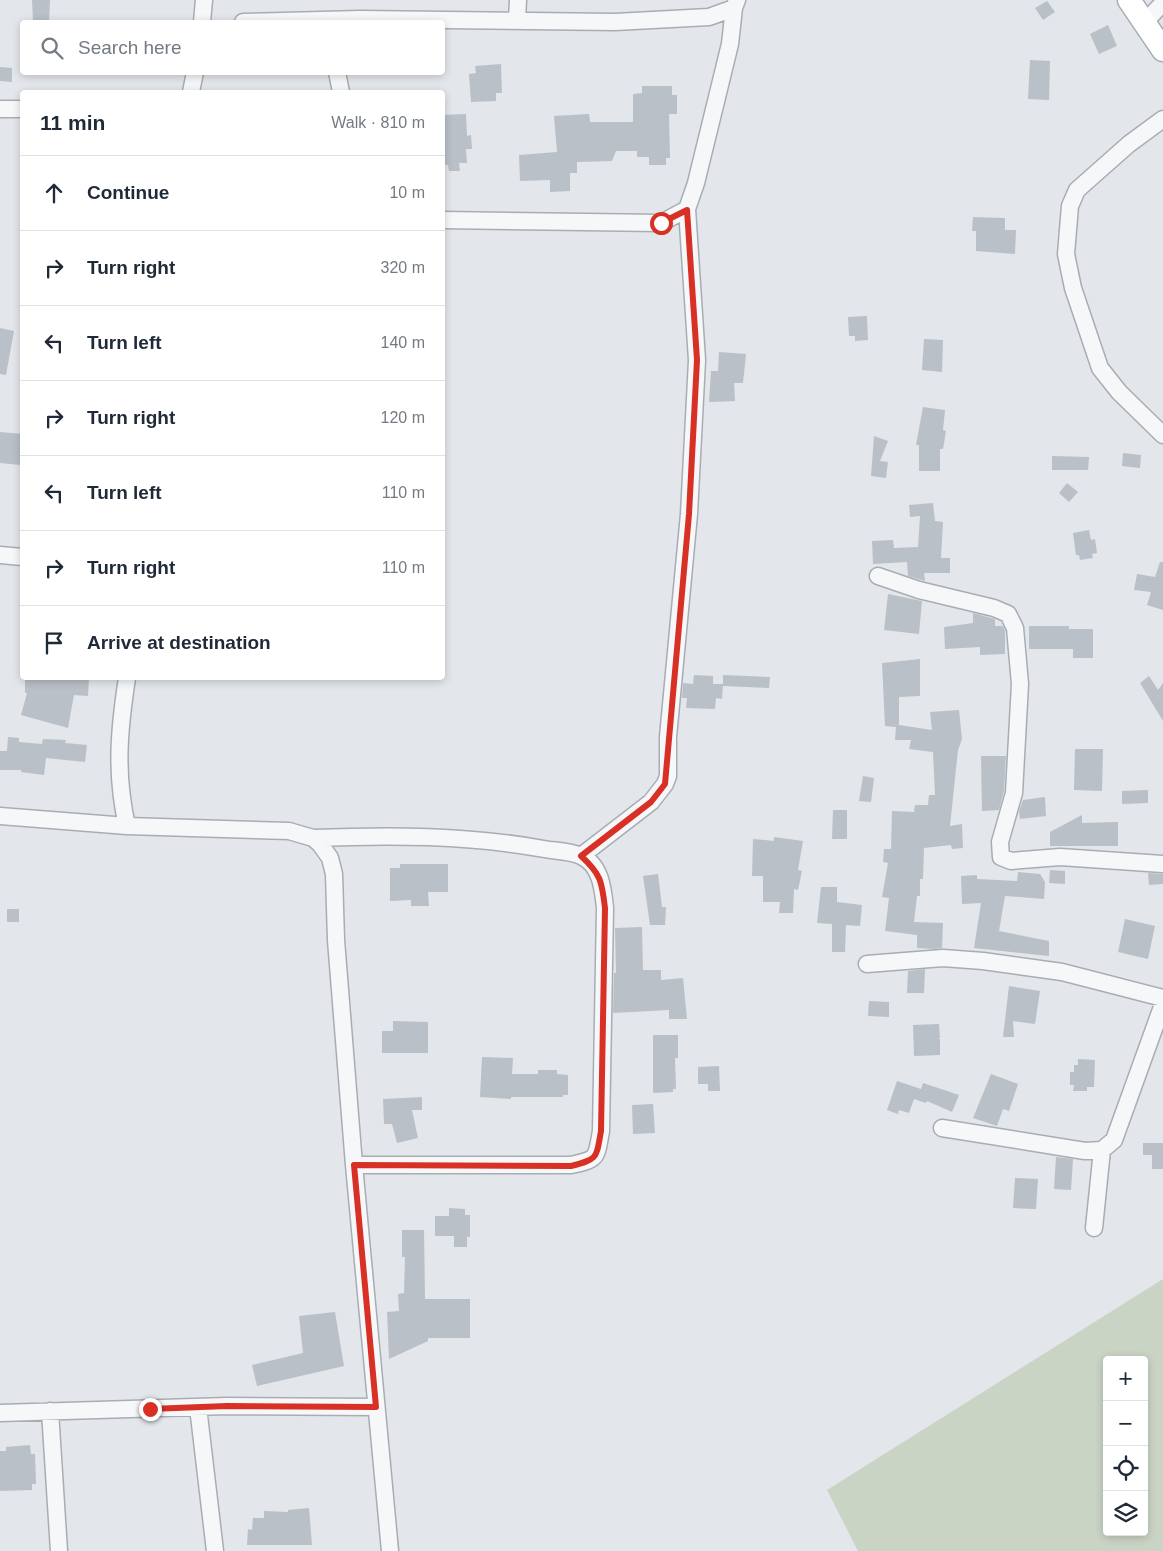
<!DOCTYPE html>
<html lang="en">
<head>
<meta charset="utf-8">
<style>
  :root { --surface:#fff; --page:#f2f2f3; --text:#1f2937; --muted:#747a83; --line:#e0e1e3 }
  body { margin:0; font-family:Arial,sans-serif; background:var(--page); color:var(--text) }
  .controls { position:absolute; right:15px; bottom:15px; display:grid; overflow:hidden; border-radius:5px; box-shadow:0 2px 8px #0003 }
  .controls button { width:45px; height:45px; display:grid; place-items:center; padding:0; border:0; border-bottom:1px solid var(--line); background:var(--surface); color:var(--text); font:25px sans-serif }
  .stop { position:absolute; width:15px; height:15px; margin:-11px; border:4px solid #d93025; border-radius:50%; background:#fff }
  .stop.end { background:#d93025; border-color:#fff; box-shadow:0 1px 5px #0008 }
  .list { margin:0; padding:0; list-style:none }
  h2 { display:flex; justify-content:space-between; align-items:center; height:65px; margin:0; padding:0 20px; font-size:21px }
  h2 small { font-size:16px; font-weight:400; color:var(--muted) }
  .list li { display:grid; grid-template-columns:32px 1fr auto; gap:15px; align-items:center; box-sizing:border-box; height:75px; padding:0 20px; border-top:1px solid var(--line) }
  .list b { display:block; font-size:19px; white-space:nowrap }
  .list em { font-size:16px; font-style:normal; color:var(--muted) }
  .icon { flex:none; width:28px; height:28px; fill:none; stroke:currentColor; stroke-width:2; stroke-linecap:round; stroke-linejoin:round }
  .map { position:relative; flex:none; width:1163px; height:1551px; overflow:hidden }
  .search { position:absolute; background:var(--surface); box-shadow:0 2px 8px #0003; left:20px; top:20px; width:425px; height:55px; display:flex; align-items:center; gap:12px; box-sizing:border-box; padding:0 18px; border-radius:5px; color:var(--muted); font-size:19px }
  .panel { position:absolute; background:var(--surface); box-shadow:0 2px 8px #0003; left:20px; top:90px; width:425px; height:590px; border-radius:5px }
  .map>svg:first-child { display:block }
  .green { fill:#cad4c5; fill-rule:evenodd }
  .building { fill:#bac0c7 }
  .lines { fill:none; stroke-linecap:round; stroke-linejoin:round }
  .street-casing { stroke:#a8adb4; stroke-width:19 }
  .secondary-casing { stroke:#a8adb4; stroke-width:25 }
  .street { stroke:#f6f7f9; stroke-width:16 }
  .secondary { stroke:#fff; stroke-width:22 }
  .route { stroke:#d93025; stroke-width:6 }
</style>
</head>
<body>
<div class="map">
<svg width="1163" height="1551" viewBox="0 0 1163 1551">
  <rect width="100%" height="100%" fill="#e3e6ea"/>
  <path class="green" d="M1163,1279V1551H858L827,1490ZM1107,1360H1144V1532H1107Z"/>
  <path class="building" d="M32,0H50L49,22H33Z
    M1047,1L1055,12L1043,20L1035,8Z
    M1108,25L1117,46L1099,54L1090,34Z
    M1030,60L1050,61L1049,100L1028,99Z
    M501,64L502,93H496V101L471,102L469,74L476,73L475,66Z
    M0,67L12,68V82L0,81Z
    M642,86H672V95H677V114H669L670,158H666V165H649V157H637V151H616L612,161L577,162V173H570V191L550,192V180L520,181L519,155L557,152L554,116L589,114L590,122H633V94L642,93Z
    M466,114L467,136L471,135L472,149H466L467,163H459L460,171H449L448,165H442V115Z
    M973,217L1005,218V230H1016L1015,254L976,251V231H972Z
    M867,316L868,340L855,341V336H849L848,317Z
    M0,328L14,331L6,375L0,374Z
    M924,339L943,340L942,372L922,370Z
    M719,352L746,354L743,383H734L735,401L709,402L711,371H718Z
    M923,407L945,410L943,430L946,431L943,449H940V471H919V445H916Z
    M0,432L22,434L20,465L0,463Z
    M874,436L888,441L880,461L888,462L886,478L871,476Z
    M1123,453L1141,455L1140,468L1122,466Z
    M1052,456L1089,457L1088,470H1052Z
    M1067,483L1078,492L1069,502L1059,493Z
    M933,503L935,521L943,522L941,558H950V573H924L925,581L908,576L907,562L873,564L872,541L893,540L894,548L918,547L920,516L910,517L909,505Z
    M1089,530L1091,540L1095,539L1097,553L1092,554L1093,558L1080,560L1079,555H1076L1073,533Z
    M1160,562H1163V610L1147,605L1151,592L1134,590L1137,574L1155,577Z
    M888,594L922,601L919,634L884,630Z
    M973,613L995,619V626H1003L1005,631V654L980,655V647L945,649L944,627L973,623Z
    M1029,626H1069V629H1093V658H1073V649H1029Z
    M920,659V696L899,697V725L932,730L930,712L959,710L962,739L958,750L950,826L962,824L963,848L952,849L951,845L924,848L923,879H920V896H917L914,922L943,923L942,948L935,949L917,948V935L885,931L889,898L882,897L888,863L883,862L884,849H891L892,811L914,812L915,805H928L929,795H935L933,752L909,749L911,740H895L896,727L885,726L882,663Z
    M694,675L713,676V684H723L722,699L716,698L715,709L686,708L687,698H682L683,683L693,684Z
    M723,675L770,677L769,688L723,686Z
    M1149,676L1158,690L1163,683V721L1140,683Z
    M25,678H89L88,696L74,695L68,728L21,715L27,693H25Z
    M8,737L19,738V742L42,744L43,739L66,740L65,743L87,745L85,762L46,758L44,775L21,772V770H0V751H7Z
    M1075,749H1103L1102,791L1074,790Z
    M981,756H1006L1004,791L999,810L982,811Z
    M863,776L874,778L871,802L859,801Z
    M1148,790V803L1122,804V791Z
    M1045,797L1046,816L1020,819L1019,811L1023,800Z
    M833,810H847V839H832Z
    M1082,815V823L1118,822V846H1050V832Z
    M774,837L803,841L798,870L802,871L798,890L794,889L793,913H779L780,902H763V876H752L753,839L774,841Z
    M400,864H448V892H428L429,906H411V900L390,901V868H400Z
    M1050,870L1065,871V884L1049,883Z
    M1018,872L1040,874L1045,882L1044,899L1005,896L999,931L1049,941V956L974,948L981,903L962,904L961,876L977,875V879L1017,881Z
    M1148,873L1163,874V884L1149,885Z
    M658,874L662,907H666L665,925H650L643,876Z
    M821,887H837V902L862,905L860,926L846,925L845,952H832V924L817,923Z
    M7,909H19V922H7Z
    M1125,919L1155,926L1148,959L1118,952Z
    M642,927L643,970H661V980L683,978L687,1019H669V1010L613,1013L614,973H616L615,928Z
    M925,969L924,993H907L908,971Z
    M1009,986L1040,991L1035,1024L1013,1021L1014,1037H1003Z
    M869,1001L889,1002V1017L868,1016Z
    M393,1021L428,1022V1053H382V1031H393Z
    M939,1024L940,1038H937L940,1039V1055L914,1056L913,1025Z
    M653,1035H678V1058H675L676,1089H673V1092L653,1093Z
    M482,1057L513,1058L512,1074H538V1070H557V1074L568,1075V1095H563V1097H511V1099L480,1097Z
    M1078,1059L1095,1060L1094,1087H1087V1091H1073L1074,1085H1070V1072H1074V1065H1078Z
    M719,1066L720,1091H708V1084H698V1067Z
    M991,1074L1018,1084L1009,1111L1003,1109L997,1126L973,1118Z
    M897,1081L921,1089L923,1083L959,1095L952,1112L927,1101L926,1103L914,1099L909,1113L899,1110L898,1114L887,1110Z
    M422,1097V1110H412L418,1138L397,1143L392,1124H384L383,1099Z
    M653,1104L655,1133L633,1134L632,1105Z
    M1143,1143H1163V1169H1152V1155H1143Z
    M1056,1157L1073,1159L1071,1190L1054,1189Z
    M1015,1178L1038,1179L1036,1209L1013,1208Z
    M449,1208L465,1209V1215H470V1237H467V1247H454V1236H435V1216H449Z
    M402,1230H424L425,1299H470V1338H428V1341L389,1359L387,1312L399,1311L398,1294L404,1293L405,1257H402Z
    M335,1312L344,1366L257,1386L252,1365L303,1353L299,1316Z
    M30,1445L31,1454H35L36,1484H32V1490L0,1491V1451H6V1447Z
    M309,1508L312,1545H247L248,1529L252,1530L253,1518H264V1511L288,1512V1510Z"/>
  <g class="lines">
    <g class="street-casing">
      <path id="street" d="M517,20L518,0
        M202,22L204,0
        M243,22L360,19L615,22L709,17L734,8L737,0
        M1144,23L1163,3
        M337,72L341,92
        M191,92L195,72
        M0,109H22
        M1163,119L1129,144L1077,190L1070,206L1066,254L1073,288L1100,368L1119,392L1163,435
        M442,220L661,223L687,209L696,183L730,44L734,8
        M0,555L22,557
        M878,576L919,590L994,608L1008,614L1015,628L1020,684L1014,793L1000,842L1001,857L1011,861L1060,857L1163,864
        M127,678C119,730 115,773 127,826
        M0,816L127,826L289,831L313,838L320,844L330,858L334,874L336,940L354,1165L390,1551
        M313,838C390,835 467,835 544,849C555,851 571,851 581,856C601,865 603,889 605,908L601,1131C596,1159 598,1159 571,1165H354
        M581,856L651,802L665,784L668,776V737L689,514L697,360L687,209
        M867,964L943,958L983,961L1062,972L1163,998
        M942,1128L1085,1151L1102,1150L1114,1140L1163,1004
        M1094,1228L1102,1150
        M198,1407L215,1551
        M50,1411L59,1551
        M0,1413L227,1406L376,1407"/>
    </g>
    <g class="secondary-casing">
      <path id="secondary" d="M1129,0L1163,50"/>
    </g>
    <use href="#street" class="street"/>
    <use href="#secondary" class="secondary"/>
  </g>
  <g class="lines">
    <path class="route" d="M150,1409L227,1406L376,1407L354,1165L571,1166C598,1159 596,1159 601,1131L605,908C602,882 601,874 581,856L651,802L665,784L689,514L697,360L687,210L661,223"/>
  </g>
</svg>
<div class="controls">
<button>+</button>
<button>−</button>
<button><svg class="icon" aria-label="locate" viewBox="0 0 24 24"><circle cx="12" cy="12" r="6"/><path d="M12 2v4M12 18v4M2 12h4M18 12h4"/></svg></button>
<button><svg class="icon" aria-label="layers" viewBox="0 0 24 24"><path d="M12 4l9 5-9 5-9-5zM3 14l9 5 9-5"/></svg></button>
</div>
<div class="stop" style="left:661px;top:223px"></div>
<div class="stop end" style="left:150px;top:1409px"></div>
<div class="search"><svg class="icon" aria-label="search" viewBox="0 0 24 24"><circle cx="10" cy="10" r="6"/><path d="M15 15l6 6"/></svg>Search here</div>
<section class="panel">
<h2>11 min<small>Walk · 810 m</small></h2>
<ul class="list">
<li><svg class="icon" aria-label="ahead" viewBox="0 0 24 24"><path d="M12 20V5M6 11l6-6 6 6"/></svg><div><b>Continue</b></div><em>10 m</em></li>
<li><svg class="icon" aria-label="right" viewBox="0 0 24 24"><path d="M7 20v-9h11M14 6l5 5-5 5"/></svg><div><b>Turn right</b></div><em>320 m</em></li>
<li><svg class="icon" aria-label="left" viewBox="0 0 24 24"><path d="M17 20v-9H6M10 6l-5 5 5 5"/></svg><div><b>Turn left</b></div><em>140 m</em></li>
<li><svg class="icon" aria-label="right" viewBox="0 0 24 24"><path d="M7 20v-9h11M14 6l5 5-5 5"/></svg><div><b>Turn right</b></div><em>120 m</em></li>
<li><svg class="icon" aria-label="left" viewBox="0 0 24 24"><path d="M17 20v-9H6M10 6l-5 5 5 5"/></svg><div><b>Turn left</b></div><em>110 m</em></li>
<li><svg class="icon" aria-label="right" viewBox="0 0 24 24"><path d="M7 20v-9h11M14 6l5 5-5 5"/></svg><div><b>Turn right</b></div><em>110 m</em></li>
<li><svg class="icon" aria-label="arrive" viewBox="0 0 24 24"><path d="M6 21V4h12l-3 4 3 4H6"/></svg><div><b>Arrive at destination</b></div></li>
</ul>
</section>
</div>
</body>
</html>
